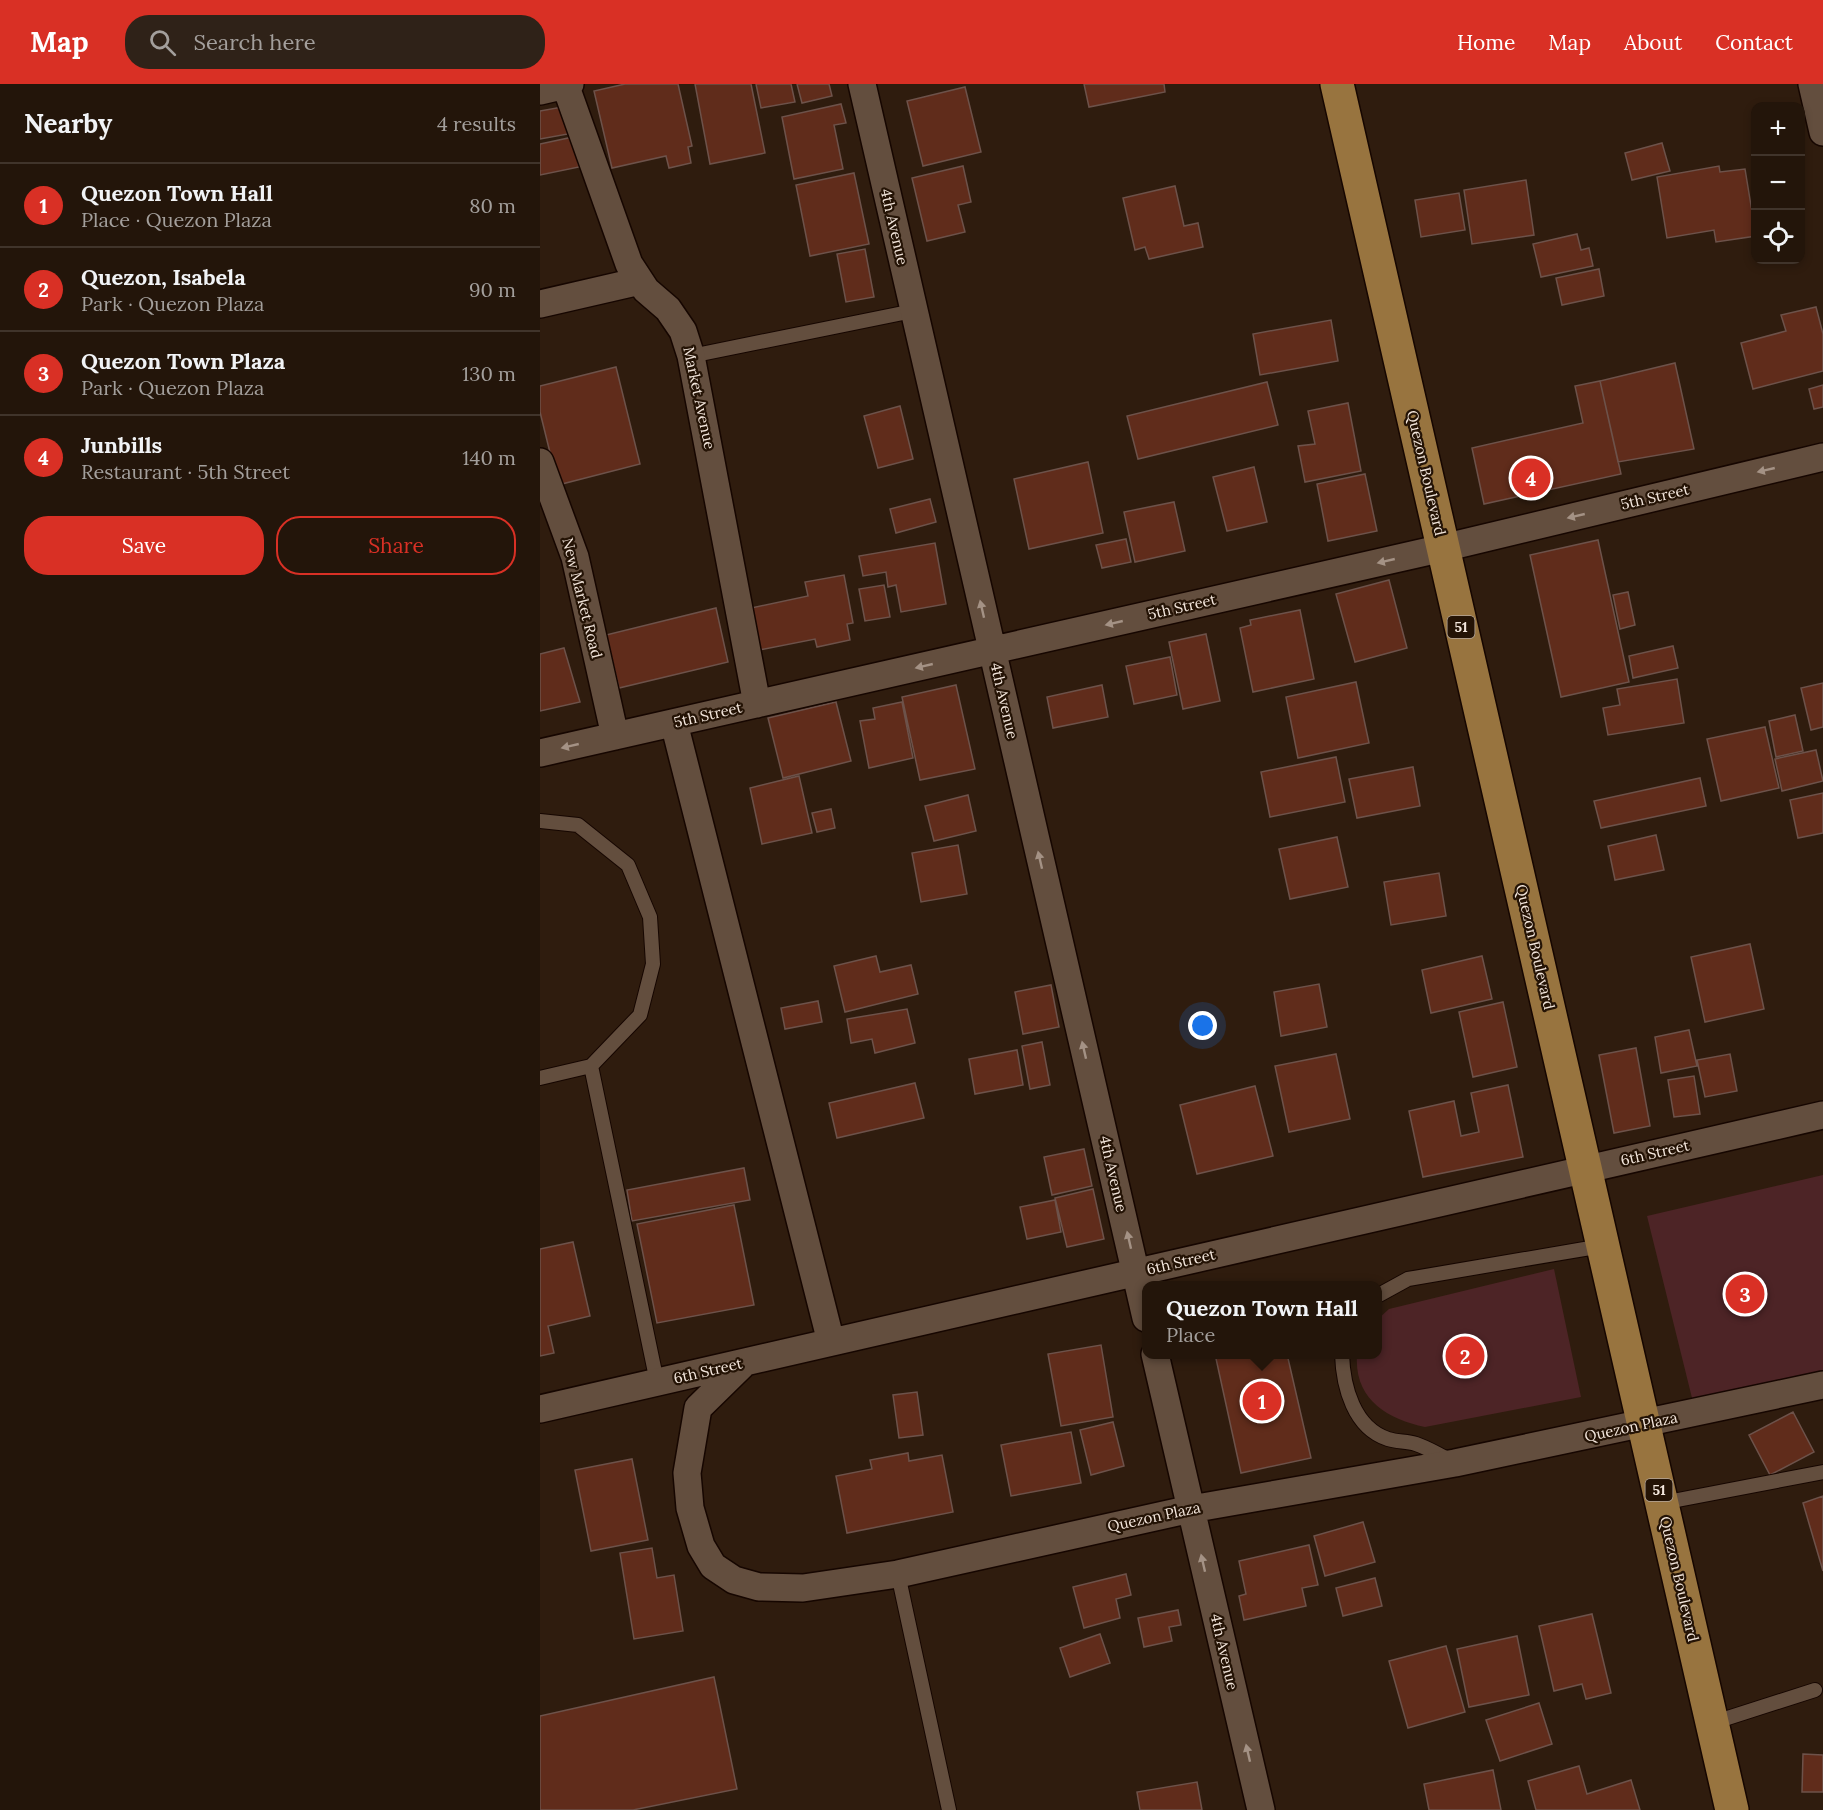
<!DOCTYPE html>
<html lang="en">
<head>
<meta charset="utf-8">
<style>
  :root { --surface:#23150a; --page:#2f2218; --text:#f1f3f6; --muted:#a39f9c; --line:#40342b; --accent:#d93025 }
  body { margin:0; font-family:Lora,serif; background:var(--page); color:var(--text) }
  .controls { position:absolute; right:18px; top:18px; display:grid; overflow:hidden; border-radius:12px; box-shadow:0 3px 9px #0003 }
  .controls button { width:54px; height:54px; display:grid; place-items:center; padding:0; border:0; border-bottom:2px solid var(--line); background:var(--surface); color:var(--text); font:30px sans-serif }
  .you { position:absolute; left:663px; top:942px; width:21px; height:21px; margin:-15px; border:4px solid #fff; border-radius:50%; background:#1a73e8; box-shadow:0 0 0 9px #1a73e833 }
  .badge { display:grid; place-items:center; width:39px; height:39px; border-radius:50%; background:var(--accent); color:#fff; font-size:20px; font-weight:700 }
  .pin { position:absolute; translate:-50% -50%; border:3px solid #fff; box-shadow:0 2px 6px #0006 }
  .popup { position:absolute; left:602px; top:1197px; width:240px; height:78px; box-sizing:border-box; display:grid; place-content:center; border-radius:12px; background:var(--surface); filter:drop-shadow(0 2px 4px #0005); font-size:20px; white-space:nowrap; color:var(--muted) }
  .popup b { font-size:22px; color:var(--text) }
  .popup::after { content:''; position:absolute; left:50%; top:100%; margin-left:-12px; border:12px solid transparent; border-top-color:var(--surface) }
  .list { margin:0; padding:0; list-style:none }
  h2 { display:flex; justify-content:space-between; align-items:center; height:78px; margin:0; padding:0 24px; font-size:26px }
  h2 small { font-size:20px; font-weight:400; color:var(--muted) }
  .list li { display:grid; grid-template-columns:39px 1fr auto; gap:18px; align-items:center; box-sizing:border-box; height:84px; padding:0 24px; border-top:2px solid var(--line) }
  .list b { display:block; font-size:22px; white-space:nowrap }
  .list p { margin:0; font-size:20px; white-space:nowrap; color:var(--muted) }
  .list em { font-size:20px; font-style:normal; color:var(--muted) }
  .actions { display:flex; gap:12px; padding:18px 24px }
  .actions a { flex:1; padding:14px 0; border:2px solid var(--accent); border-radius:24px; text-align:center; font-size:21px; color:var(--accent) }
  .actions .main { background:var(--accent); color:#fff }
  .icon { flex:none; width:33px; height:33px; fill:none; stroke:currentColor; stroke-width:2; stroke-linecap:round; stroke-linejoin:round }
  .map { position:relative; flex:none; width:1283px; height:1726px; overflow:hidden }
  header { display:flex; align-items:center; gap:36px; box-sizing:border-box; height:84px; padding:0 30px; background:var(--accent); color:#fff }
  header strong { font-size:28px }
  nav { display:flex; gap:33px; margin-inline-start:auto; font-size:21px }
  .search { width:420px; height:54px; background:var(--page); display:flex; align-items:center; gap:15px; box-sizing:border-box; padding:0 21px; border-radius:24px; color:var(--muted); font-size:22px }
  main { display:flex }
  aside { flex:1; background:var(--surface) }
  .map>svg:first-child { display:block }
  .green { fill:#4d2426 }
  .building { fill:#602c1b; stroke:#6d524a; stroke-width:1.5 }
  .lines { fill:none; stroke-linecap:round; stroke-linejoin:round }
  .service-casing { stroke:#160600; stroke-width:16 }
  .minor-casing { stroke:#160600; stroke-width:30 }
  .trunk-casing { stroke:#160600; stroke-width:36 }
  .service { stroke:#634e3e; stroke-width:14 }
  .minor { stroke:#634e3e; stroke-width:27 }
  .trunk { stroke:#98743f; stroke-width:33 }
  .oneway { fill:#a49285 }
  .labels { text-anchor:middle; stroke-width:4.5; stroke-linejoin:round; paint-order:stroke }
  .shield { fill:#241305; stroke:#b5a79c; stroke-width:1.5 }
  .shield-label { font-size:14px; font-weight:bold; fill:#f3e6dc }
  .street-label { font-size:15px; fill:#f3e6dc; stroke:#241305 }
</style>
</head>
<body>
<header>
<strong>Map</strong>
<div class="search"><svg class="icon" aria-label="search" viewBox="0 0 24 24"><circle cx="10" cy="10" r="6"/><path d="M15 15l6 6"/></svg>Search here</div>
<nav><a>Home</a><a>Map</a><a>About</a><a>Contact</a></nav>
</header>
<main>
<aside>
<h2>Nearby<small>4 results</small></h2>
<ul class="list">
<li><span class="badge">1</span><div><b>Quezon Town Hall</b><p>Place · Quezon Plaza</p></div><em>80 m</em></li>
<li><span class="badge">2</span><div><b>Quezon, Isabela</b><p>Park · Quezon Plaza</p></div><em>90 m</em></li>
<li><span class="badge">3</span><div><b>Quezon Town Plaza</b><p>Park · Quezon Plaza</p></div><em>130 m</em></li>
<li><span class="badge">4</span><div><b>Junbills</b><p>Restaurant · 5th Street</p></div><em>140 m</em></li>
</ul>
<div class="actions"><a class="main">Save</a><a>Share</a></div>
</aside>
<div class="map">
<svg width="1283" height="1726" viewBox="0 0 1283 1726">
  <rect width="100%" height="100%" fill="#2f1c0e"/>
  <path class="green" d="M1283,1091V1288L1153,1318L1107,1132Z
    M1014,1185L1041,1313L885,1343C847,1335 814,1315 817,1271L837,1270L838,1235L849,1225Z"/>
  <path class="building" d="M85,0H138L152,62L148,63L151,79L129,84L126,72L72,84L54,7Z
    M155,0H211L225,69L170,80Z
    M216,0H251L255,18L221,24Z
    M257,0H289L292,12L262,19Z
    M544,0H624L625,8L549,23Z
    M425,3L441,68L383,82L367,17Z
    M301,20L306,39L294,41L303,85L254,95L242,33Z
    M22,23L28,50L0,55V27Z
    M33,53L39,83L0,91V60Z
    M1122,59L1130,87L1092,96L1085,69Z
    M423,82L431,118L418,121L425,148L387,157L372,94Z
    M1179,82L1180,88L1205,85L1216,152L1176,158L1174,146L1127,154L1117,93Z
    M314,89L329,160L270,172L256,101Z
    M986,96L994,151L932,160L924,106Z
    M635,102L644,142L658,139L663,163L609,175L605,163L595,166L583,114Z
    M919,109L925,146L881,153L875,116Z
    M1037,150L1041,166L1049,164L1053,182L1001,193L993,160Z
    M325,165L334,213L306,218L297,170Z
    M1059,185L1064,212L1022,221L1016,194Z
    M1276,223L1283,250V287L1213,305L1201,259L1246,247L1241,231Z
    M791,236L798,277L720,291L713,250Z
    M1135,279L1154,365L1078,378L1060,297Z
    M76,283L100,380L18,401L0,328V302Z
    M1060,297L1081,390L944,420L932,364L1043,339L1035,302Z
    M727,298L738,341L598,375L587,332Z
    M1283,301V323L1274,325L1269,305Z
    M808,319L821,387L765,398L758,362L775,360L768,327Z
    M360,322L373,375L338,384L324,332Z
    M548,378L563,449L489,465L474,395Z
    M714,383L727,438L687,447L673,393Z
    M825,390L837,447L788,457L777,400Z
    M390,415L396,438L356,449L350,425Z
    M634,418L645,467L595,478L584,428Z
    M586,455L591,478L562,484L556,461Z
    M1058,456L1089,598L1021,613L990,471Z
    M395,459L406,520L361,528L356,501L348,503L346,488L323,492L319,472Z
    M304,491L313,539L307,540L310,556L277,563L275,555L219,566L211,524L268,512L265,498Z
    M849,496L867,564L815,578L796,510Z
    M344,501L350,533L325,537L319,505Z
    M1088,508L1095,541L1080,545L1073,511Z
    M176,524L188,578L79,604L66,551Z
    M760,526L774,595L713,608L700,544L711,541L710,536Z
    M666,550L680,617L643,625L629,558Z
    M1133,562L1138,584L1093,594L1089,572Z
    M24,564L40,618L0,627V570Z
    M630,573L637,611L594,620L586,582Z
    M1137,595L1144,639L1068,651L1063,624L1080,621L1077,605Z
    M816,598L829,659L758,674L746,613Z
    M1283,599V643L1271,646L1261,604Z
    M416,601L435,685L380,696L362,613Z
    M562,601L568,633L513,644L507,613Z
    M296,618L311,677L243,694L228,634Z
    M362,618L373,674L329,684L320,637L335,635L333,624Z
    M1255,631L1263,667L1236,673L1229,637Z
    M1225,643L1239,704L1181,717L1167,655Z
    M1276,666L1283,697L1242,707L1235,675Z
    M796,673L805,718L730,733L721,688Z
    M873,683L880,722L817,734L809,695Z
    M259,692L272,749L222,760L210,704Z
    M1160,694L1166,722L1061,744L1054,717Z
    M1283,709V749L1258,754L1250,716Z
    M428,711L436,747L394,757L385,722Z
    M291,725L295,744L277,748L272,729Z
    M1116,751L1124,786L1075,796L1068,762Z
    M797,753L808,803L750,815L739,765Z
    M418,761L427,810L381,818L372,769Z
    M899,789L906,832L851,841L844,798Z
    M1210,860L1224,925L1165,938L1151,873Z
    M336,872L340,888L371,881L378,910L305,928L294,882Z
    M942,872L952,915L891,929L882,886Z
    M779,900L787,943L741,952L734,908Z
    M511,901L519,943L483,950L475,908Z
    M278,917L282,938L245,945L241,924Z
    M963,918L977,983L933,993L919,928Z
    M367,925L375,959L335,969L332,955L311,959L307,935Z
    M1149,946L1157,982L1121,989L1115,953Z
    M502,958L510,1001L490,1005L482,962Z
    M1096,964L1110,1042L1074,1049L1059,971Z
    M477,966L483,1001L435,1010L429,975Z
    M796,970L810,1035L749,1048L735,982Z
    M1190,970L1197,1007L1165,1013L1157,976Z
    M1154,992L1160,1030L1134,1033L1128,996Z
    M375,999L384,1034L297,1054L289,1019Z
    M968,1001L983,1073L883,1093L869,1027L914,1017L921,1052L939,1048L931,1009Z
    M715,1002L733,1072L657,1090L640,1021Z
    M544,1065L552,1102L512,1111L504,1073Z
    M204,1084L210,1116L92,1137L87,1106Z
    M553,1105L564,1155L527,1163L515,1114Z
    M515,1116L521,1148L487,1155L480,1123Z
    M194,1121L214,1221L117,1239L97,1140Z
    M33,1158L50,1232L8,1242L14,1269L0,1272V1165Z
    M561,1261L573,1333L521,1342L508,1270Z
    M675,1270H747L771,1374L701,1389Z
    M377,1308L383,1351L359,1354L353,1311Z
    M1253,1328L1274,1368L1230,1391L1209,1351Z
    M573,1338L584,1382L551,1391L540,1346Z
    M531,1348L541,1399L471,1412L461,1361Z
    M368,1369L369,1377L402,1371L413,1428L307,1449L296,1392L332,1385L330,1376Z
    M92,1375L108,1456L51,1467L35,1386Z
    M1283,1412V1487L1263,1419Z
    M823,1438L835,1478L785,1492L774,1452Z
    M769,1461L778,1501L762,1504L766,1522L704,1536L699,1512L706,1510L699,1477Z
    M112,1464L117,1494L134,1491L143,1547L94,1555L80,1469Z
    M586,1490L591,1511L576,1515L580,1534L544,1544L533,1503Z
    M835,1494L842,1522L803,1532L796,1504Z
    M638,1526L641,1541L629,1543L632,1557L604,1563L598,1534Z
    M1052,1530L1071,1609L1046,1615L1042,1600L1014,1607L999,1542Z
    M560,1550L570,1579L530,1593L520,1564Z
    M977,1552L989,1611L929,1623L917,1565Z
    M906,1562L925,1628L868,1644L849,1577Z
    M174,1593L197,1705L93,1726H0V1632Z
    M999,1619L1012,1660L960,1677L946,1636Z
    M1263,1670L1283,1671V1708H1262Z
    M1039,1682L1047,1710L1091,1696L1100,1726H996L988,1697Z
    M953,1686L961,1726H889L884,1700Z
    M657,1698L662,1726H600L597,1708Z"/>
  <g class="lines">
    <g class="service-casing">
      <path id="service" d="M151,272L373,227
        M0,737L38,741L88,781L110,833L113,880L100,931L51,982L117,1298
        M0,994L51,982
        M837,1212L868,1195L1062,1162
        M802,1270C803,1303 814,1344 848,1355C857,1358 867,1357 876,1360C888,1364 899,1371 910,1376
        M1122,1419L1283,1388
        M358,1490L409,1726
        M1172,1639L1275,1606"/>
    </g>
    <g class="minor-casing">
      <path id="minor" d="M25,0L89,180L106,206L128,225L143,247L151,272L217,620
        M322,0L606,1234
        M1272,0L1283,48
        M0,7L30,0
        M0,220L100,197
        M0,378L35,473L75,652
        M134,639L291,1258
        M0,669L903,464L1283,373
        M615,1270L721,1726
        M205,1278L158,1324L147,1389L150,1424L161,1462L173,1482L194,1496L219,1503L263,1504L358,1490L651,1425L915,1379L1283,1301
        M0,1325L1283,1031"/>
    </g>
    <g class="trunk-casing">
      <path id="trunk" d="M797,0L1192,1726"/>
    </g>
    <use href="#service" class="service"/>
    <use href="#minor" class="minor"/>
    <use href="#trunk" class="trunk"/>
  </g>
  <defs><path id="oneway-solid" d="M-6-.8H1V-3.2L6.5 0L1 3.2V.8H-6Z" transform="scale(1.5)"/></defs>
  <g class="oneway">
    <use href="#oneway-solid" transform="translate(1226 386) rotate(167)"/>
    <use href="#oneway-solid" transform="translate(1036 432) rotate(167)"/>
    <use href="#oneway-solid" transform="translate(846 477) rotate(167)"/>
    <use href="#oneway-solid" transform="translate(442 525) rotate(-103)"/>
    <use href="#oneway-solid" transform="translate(574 539) rotate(167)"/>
    <use href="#oneway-solid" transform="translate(384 582) rotate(167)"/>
    <use href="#oneway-solid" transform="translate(30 662) rotate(167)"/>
    <use href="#oneway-solid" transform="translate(500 776) rotate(-103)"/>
    <use href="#oneway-solid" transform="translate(544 966) rotate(-103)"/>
    <use href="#oneway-solid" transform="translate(589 1156) rotate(-103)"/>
    <use href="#oneway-solid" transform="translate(663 1479) rotate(-103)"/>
    <use href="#oneway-solid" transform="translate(708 1669) rotate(-103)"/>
  </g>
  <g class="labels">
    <g class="shield">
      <rect x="907.5" y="532" width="27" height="22" rx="4.5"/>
      <rect x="1105.5" y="1395" width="27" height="22" rx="4.5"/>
    </g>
    <g class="shield-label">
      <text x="921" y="548">51</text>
      <text x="1119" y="1411">51</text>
    </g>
    <g class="street-label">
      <text transform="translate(354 143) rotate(77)" y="5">4th Avenue</text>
      <text transform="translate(159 314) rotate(78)" y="5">Market Avenue</text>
      <text transform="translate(886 389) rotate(77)" y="5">Quezon Boulevard</text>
      <text transform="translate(1115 413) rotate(-13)" y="5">5th Street</text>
      <text transform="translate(42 514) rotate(76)" y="5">New Market Road</text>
      <text transform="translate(642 523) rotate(-13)" y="5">5th Street</text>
      <text transform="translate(464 617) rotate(77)" y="5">4th Avenue</text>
      <text transform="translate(168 631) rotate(-13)" y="5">5th Street</text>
      <text transform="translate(995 863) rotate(77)" y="5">Quezon Boulevard</text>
      <text transform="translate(1115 1069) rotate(-13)" y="5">6th Street</text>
      <text transform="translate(573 1090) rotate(77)" y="5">4th Avenue</text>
      <text transform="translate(641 1178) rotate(-13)" y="5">6th Street</text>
      <text transform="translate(168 1287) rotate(-13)" y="5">6th Street</text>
      <text transform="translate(1091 1343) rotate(-12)" y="5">Quezon Plaza</text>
      <text transform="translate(614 1433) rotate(-12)" y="5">Quezon Plaza</text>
      <text transform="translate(1139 1495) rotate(77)" y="5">Quezon Boulevard</text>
      <text transform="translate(684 1568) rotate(77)" y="5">4th Avenue</text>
    </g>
  </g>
</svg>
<div class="controls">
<button>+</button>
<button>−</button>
<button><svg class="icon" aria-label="locate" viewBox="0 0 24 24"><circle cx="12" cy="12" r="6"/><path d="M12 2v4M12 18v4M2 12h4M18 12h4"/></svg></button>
</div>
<div class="you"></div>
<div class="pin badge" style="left:722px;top:1317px">1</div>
<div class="popup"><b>Quezon Town Hall</b>Place</div>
<div class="pin badge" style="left:925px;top:1272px">2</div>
<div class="pin badge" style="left:1205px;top:1210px">3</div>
<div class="pin badge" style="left:991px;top:394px">4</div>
</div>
</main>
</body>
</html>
